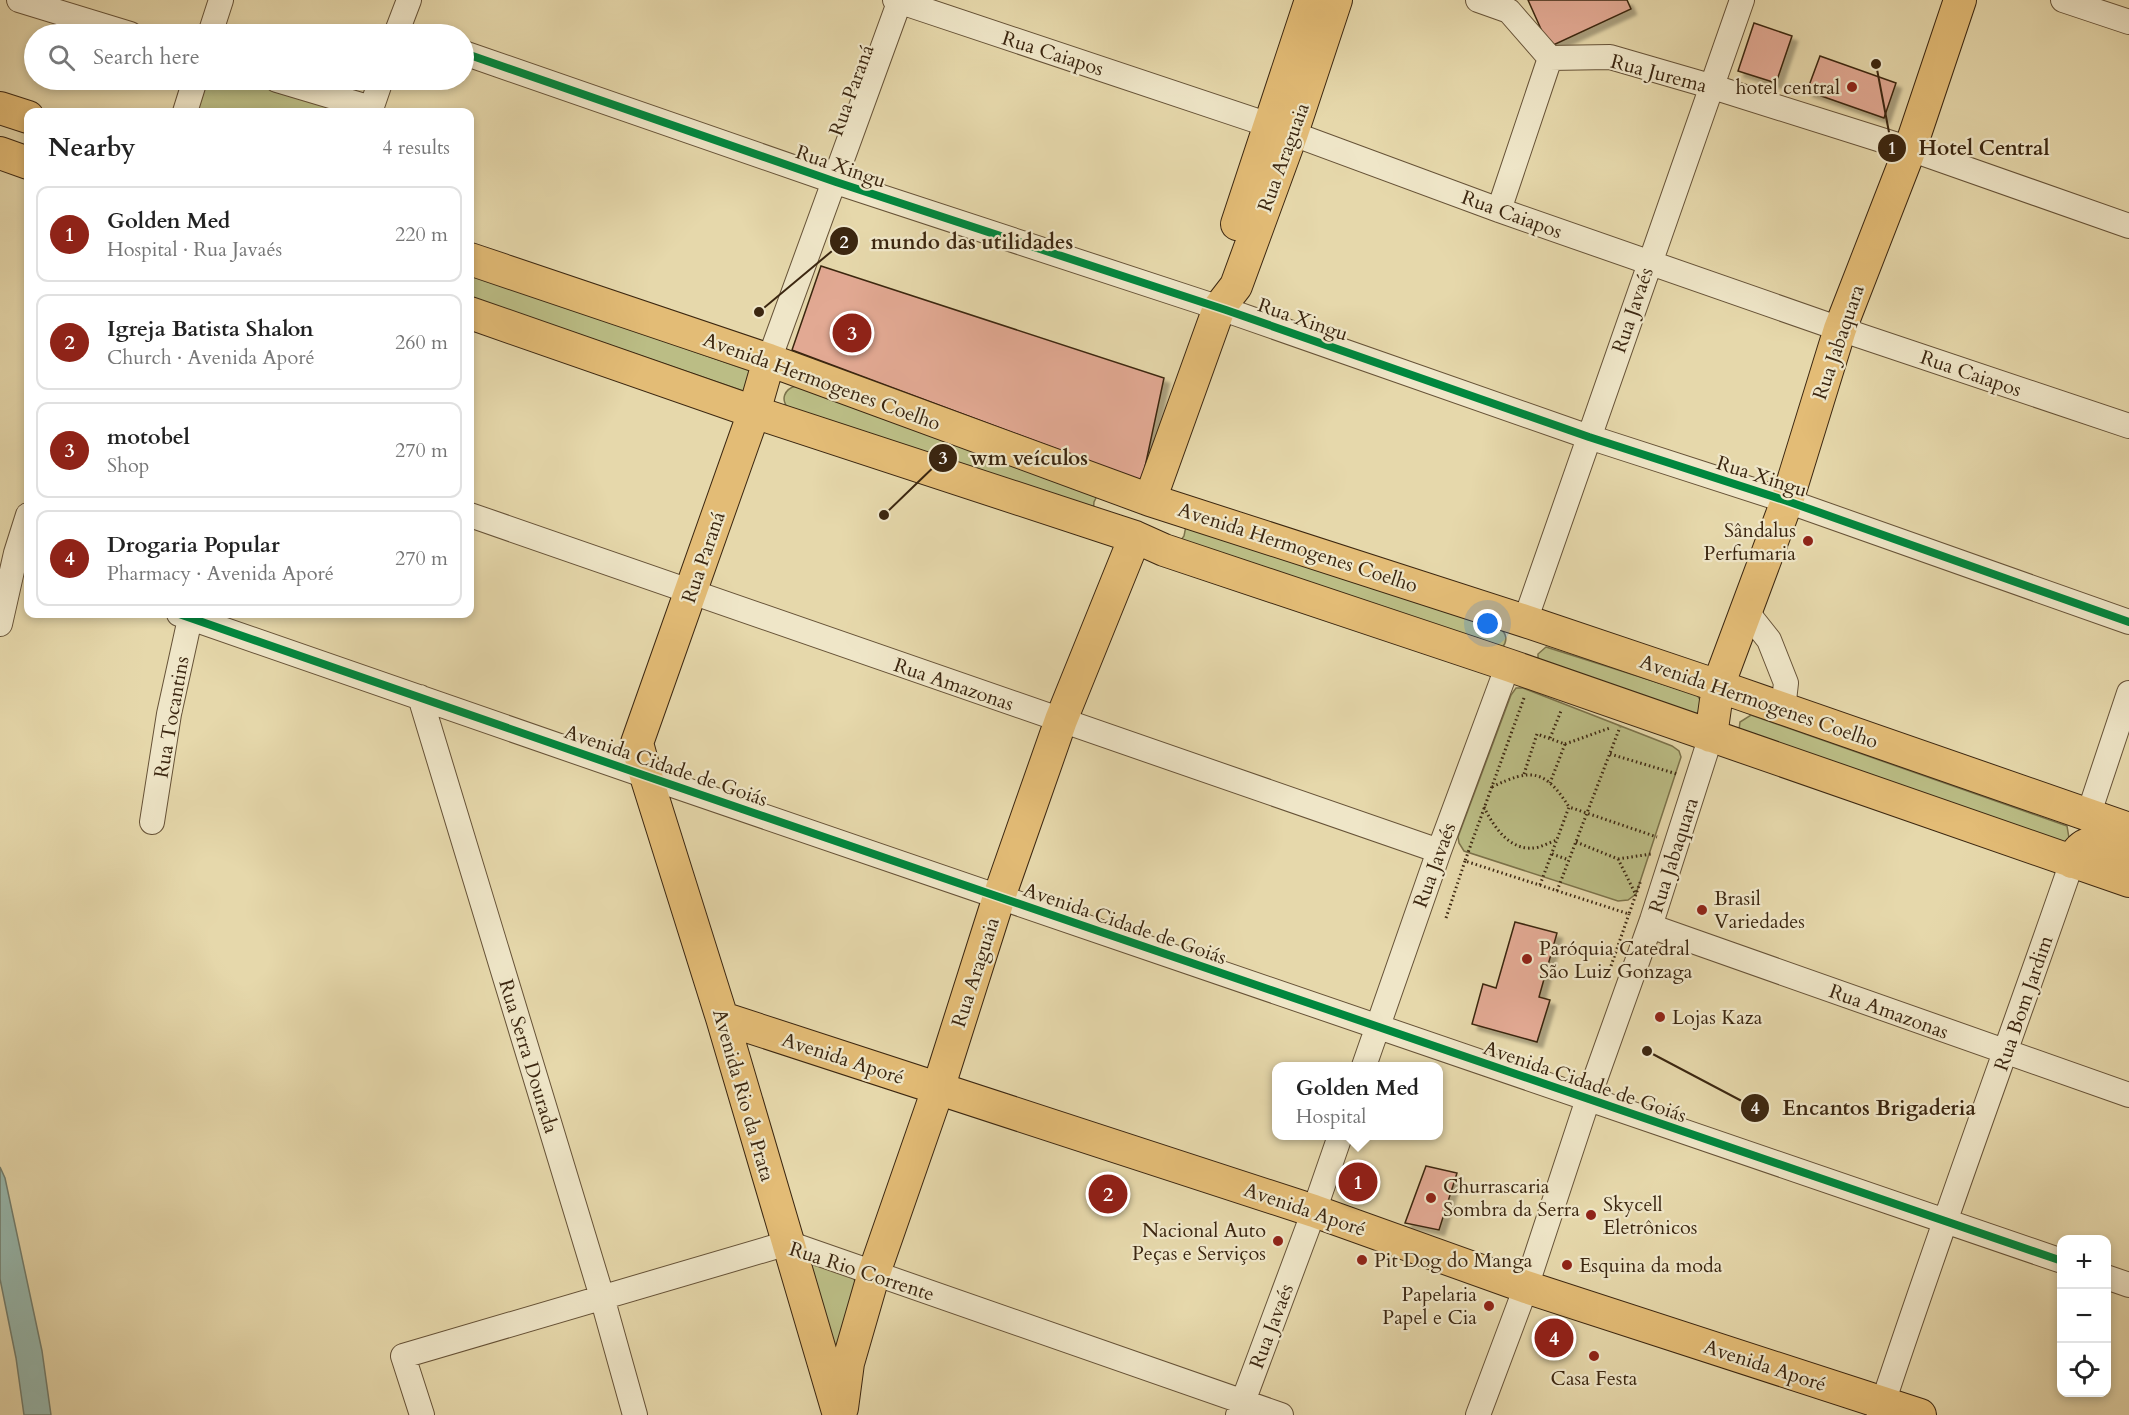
<!DOCTYPE html>
<html lang="en">
<head>
<meta charset="utf-8">
<style>
  :root { --surface:#fff; --page:#f6f6f6; --text:#222; --muted:#767676; --line:#e0e0e0; --accent:#8f2418 }
  body { margin:0; font-family:Cardo,serif; background:var(--page); color:var(--text) }
  .controls { position:absolute; right:18px; bottom:18px; display:grid; overflow:hidden; border-radius:12px; box-shadow:0 3px 9px #0003 }
  .controls button { width:54px; height:54px; display:grid; place-items:center; padding:0; border:0; border-bottom:2px solid var(--line); background:var(--surface); color:var(--text); font:30px sans-serif }
  .you { position:absolute; left:1488px; top:624px; width:21px; height:21px; margin:-15px; border:4px solid #fff; border-radius:50%; background:#1a73e8; box-shadow:0 0 0 9px #1a73e833 }
  .badge { display:grid; place-items:center; width:39px; height:39px; border-radius:50%; background:var(--accent); color:#fff; font-size:20px; font-weight:700 }
  .pin { position:absolute; translate:-50% -50%; border:3px solid #fff; box-shadow:0 2px 6px #0006 }
  .popup { position:absolute; left:1272px; top:1062px; width:171px; height:78px; box-sizing:border-box; display:grid; place-content:center; border-radius:12px; background:var(--surface); filter:drop-shadow(0 2px 4px #0005); font-size:20px; white-space:nowrap; color:var(--muted) }
  .popup b { font-size:22px; color:var(--text) }
  .popup::after { content:''; position:absolute; left:50%; top:100%; margin-left:-12px; border:12px solid transparent; border-top-color:var(--surface) }
  .list { margin:0; padding:0; list-style:none }
  h2 { display:flex; justify-content:space-between; align-items:center; height:78px; margin:0; padding:0 24px; font-size:26px }
  h2 small { font-size:20px; font-weight:400; color:var(--muted) }
  .list li { display:grid; grid-template-columns:39px 1fr auto; gap:18px; align-items:center; box-sizing:border-box; height:96px; margin:0 12px 12px; padding:0 12px; border:2px solid var(--line); border-radius:12px }
  .list b { display:block; font-size:22px; white-space:nowrap }
  .list p { margin:0; font-size:20px; white-space:nowrap; color:var(--muted) }
  .list em { font-size:20px; font-style:normal; color:var(--muted) }
  .icon { flex:none; width:33px; height:33px; fill:none; stroke:currentColor; stroke-width:2; stroke-linecap:round; stroke-linejoin:round }
  .map { position:relative; flex:none; width:2129px; height:1415px; overflow:hidden }
  .search { position:absolute; background:var(--surface); box-shadow:0 3px 9px #0003; left:24px; top:24px; width:450px; height:66px; display:flex; align-items:center; gap:15px; box-sizing:border-box; padding:0 21px; border-radius:33px; color:var(--muted); font-size:22px }
  .panel { position:absolute; background:var(--surface); box-shadow:0 3px 9px #0003; left:24px; top:108px; width:450px; height:510px; border-radius:12px }
  .map>svg:first-child { display:block }
  .green { fill:#bbbd85; stroke:#7b724a; stroke-width:1.5 }
  .water { fill:#97b9af; stroke:#727e6f; stroke-width:1.5 }
  .building { fill:#e2a993; stroke:#3b2610; stroke-width:1.5; filter:url(#shadow) }
  .lines { fill:none; stroke-linecap:round; stroke-linejoin:round }
  .minor-casing { stroke:#665237; stroke-width:26 }
  .major-casing { stroke:#3b2610; stroke-width:34 }
  .path { stroke:#3b2610; stroke-width:3; stroke-dasharray:1.5 3; stroke-linecap:butt }
  .minor { stroke:#efe6c8; stroke-width:24 }
  .major { stroke:#e3bc76; stroke-width:32 }
  .cycleway-casing { stroke:#efe6c8; stroke-width:11 }
  .cycleway { stroke:#00873e; stroke-width:8 }
  .poi-dot { fill:#8f2418; stroke:#efe6c8; stroke-width:2 }
  .labels { text-anchor:middle; stroke-width:4.5; stroke-linejoin:round; paint-order:stroke }
  .street-label { font-size:20px; fill:#3b2610; stroke:#efe6c8 }
  .poi-label { font-size:20px; fill:#3b2610; stroke:#efe6c8; text-anchor:start }
  .leader { fill:none; stroke:#3b2610; stroke-width:2 }
  .callout-dot { fill:#3b2610; stroke:#efe6c8; stroke-width:2 }
  .mark-label { font-size:18px; text-anchor:middle; font-weight:bold; fill:#fff }
  .callout-label { font-size:21px; text-anchor:middle; font-weight:bold; fill:#3b2610; stroke:#efe6c8; stroke-width:4.5; stroke-linejoin:round; paint-order:stroke }
</style>
</head>
<body>
<div class="map">
<svg width="2129" height="1415" viewBox="0 0 2129 1415">
  <defs>
    <filter id="shadow"><feDropShadow dx="5.5" dy="5.5" stdDeviation="1.5" flood-color="#0004"/></filter>
  </defs>
  <rect width="100%" height="100%" fill="#e6d8ab"/>
  <filter id="stains"><feTurbulence type="fractalNoise" baseFrequency=".00333" numOctaves="4"/><feColorMatrix values="0 0 0 0 .2 0 0 0 0 .09 0 0 0 0 .02 0 0 0 .5 -.17"/></filter>
  <radialGradient id="worn" r=".72"><stop offset=".6" stop-color="#630" stop-opacity="0"/><stop offset="1" stop-color="#630" stop-opacity=".3"/></radialGradient>
  <path class="green" d="M205,80H247L347,112H194Z
    M470,273L750,371L746,392L470,297Z
    M796,386L1099,492L1094,502L1093,513L789,409C780,400 784,389 796,386Z
    M1186,526L1499,628C1507,633 1508,641 1502,648L1178,544L1184,536Z
    M1546,647L1697,695L1701,701L1700,711L1694,715L1538,662V654Z
    M1516,688H1523L1672,746L1679,751L1681,757L1636,894L1628,900L1618,901L1464,851L1459,843L1458,837L1511,695Z
    M1751,715L2067,826L2069,838L2064,845L1739,730L1740,722Z
    M814,1264L853,1278L856,1282L837,1348L834,1347L811,1266Z"/>
  <path class="water" d="M0,1167L5,1178L42,1351L51,1415H24L16,1358L0,1279Z"/>
  <path class="building" d="M1528,0H1627L1631,9L1549,47Z
    M1754,23L1792,36L1776,83L1738,71Z
    M1820,56L1896,83L1884,118L1807,91Z
    M821,266L1164,378L1142,481L792,350Z
    M1515,922L1557,933L1539,997L1550,1000L1537,1042L1472,1024L1483,984L1496,988Z
    M1426,1166L1457,1173L1439,1230L1405,1223Z"/>
  <g class="lines">
    <g class="minor-casing">
      <path id="minor" d="M19,0L130,34
        M895,0L1269,125L1499,210L1840,329L2129,426
        M1478,0L1509,11L1550,58L1610,57L1710,86L1910,149L2129,226
        M2063,0L2129,22
        M210,34L221,0
        M396,34L409,0
        M464,53L836,182L1226,310L1589,437L1787,501L2129,622
        M277,80L371,108
        M185,112L195,80
        M370,112L381,80
        M1499,210L1550,58
        M769,360L900,0
        M470,515L1439,851
        M1746,611L1769,640L1786,683L1783,709
        M179,614L646,776L2062,1261
        M1525,621L1742,0
        M0,624L16,553L28,515
        M420,697L602,1297L635,1415
        M2088,816L2129,693
        M152,822L169,714L191,614
        M1650,926L2129,1095
        M1364,1066L1439,851L1508,665
        M2106,1277L2129,1285
        M422,1415L403,1356L788,1243L1281,1415
        M1238,1415L1314,1211L1340,1136
        M1478,1415L1526,1287L1588,1099L1652,920L1711,736
        M1879,1415C1940,1229 2008,1047 2072,862"/>
    </g>
    <g class="major-casing">
      <path id="major" d="M0,108L28,117
        M0,153L28,163
        M1237,224L1311,0
        M470,259L769,360L1150,500L1525,621L1718,686L2129,829
        M470,313L754,412L1135,537L1164,550L1508,665L2129,881
        M769,360L754,412L637,743L646,776L722,1018L839,1415
        M1150,500L1219,308L1236,286L1292,133L1336,0
        M1711,736L1718,686L1787,501L1840,329L1910,149L1960,0
        M2072,862C2085,831 2105,847 2129,848
        M722,1018L1314,1211L1526,1287L1920,1415
        M842,1408L848,1363L874,1273L938,1089L999,897L1061,720L1135,537"/>
    </g>
    <path class="path" d="M1524,698L1465,861L1629,914L1641,880
      M1550,738L1561,711
      M1565,744L1610,728
      M1610,754L1677,774
      M1524,774L1537,734L1565,744L1550,783
      M1492,787C1531,768 1545,769 1569,807
      M1484,807C1494,828 1512,854 1539,847C1545,845 1551,842 1557,840
      M1576,842L1618,859L1636,895
      M1552,854L1569,860
      M1618,859L1651,854
      M1540,885L1569,807L1657,837
      M1557,891L1620,727
      M1446,918L1465,861
      M1611,966L1629,914"/>
    <use href="#minor" class="minor"/>
    <use href="#major" class="major"/>
    <g class="cycleway-casing">
      <path id="cycleway" d="M464,53L836,182L1226,310L1589,437L1787,501L2129,622
        M179,614L646,776L2062,1261"/>
    </g>
    <use href="#cycleway" class="cycleway"/>
  </g>
  <g class="poi-dot">
    <circle cx="1852" cy="87" r="6"/>
    <circle cx="1808" cy="541" r="6"/>
    <circle cx="1702" cy="910" r="6"/>
    <circle cx="1527" cy="959" r="6"/>
    <circle cx="1660" cy="1017" r="6"/>
    <circle cx="1431" cy="1198" r="6"/>
    <circle cx="1591" cy="1215" r="6"/>
    <circle cx="1278" cy="1241" r="6"/>
    <circle cx="1362" cy="1260" r="6"/>
    <circle cx="1567" cy="1265" r="6"/>
    <circle cx="1489" cy="1306" r="6"/>
    <circle cx="1594" cy="1356" r="6"/>
  </g>
  <g class="labels">
    <g class="street-label">
      <text transform="translate(1053 53) rotate(18)" y="7">Rua Caiapos</text>
      <text transform="translate(1659 73) rotate(15)" y="7">Rua Jurema</text>
      <text transform="translate(851 90) rotate(-70)" y="7">Rua Paraná</text>
      <text transform="translate(1283 157) rotate(-70)" y="7">Rua Araguaia</text>
      <text transform="translate(841 166) rotate(19)" y="7">Rua Xingu</text>
      <text transform="translate(1512 214) rotate(20)" y="7">Rua Caiapos</text>
      <text transform="translate(1632 310) rotate(-71)" y="7">Rua Javaés</text>
      <text transform="translate(1303 319) rotate(19)" y="7">Rua Xingu</text>
      <text transform="translate(1838 342) rotate(-71)" y="7">Rua Jabaquara</text>
      <text transform="translate(1971 373) rotate(19)" y="7">Rua Caiapos</text>
      <text transform="translate(822 381) rotate(20)" y="7">Avenida Hermogenes Coelho</text>
      <text transform="translate(1762 476) rotate(18)" y="7">Rua Xingu</text>
      <text transform="translate(1298 547) rotate(18)" y="7">Avenida Hermogenes Coelho</text>
      <text transform="translate(703 557) rotate(-71)" y="7">Rua Paraná</text>
      <text transform="translate(954 684) rotate(19)" y="7">Rua Amazonas</text>
      <text transform="translate(1759 701) rotate(19)" y="7">Avenida Hermogenes Coelho</text>
      <text transform="translate(171 717) rotate(-80)" y="7">Rua Tocantins</text>
      <text transform="translate(666 765) rotate(19)" y="7">Avenida Cidade de Goiás</text>
      <text transform="translate(1673 855) rotate(-72)" y="7">Rua Jabaquara</text>
      <text transform="translate(1434 865) rotate(-70)" y="7">Rua Javaés</text>
      <text transform="translate(1125 923) rotate(19)" y="7">Avenida Cidade de Goiás</text>
      <text transform="translate(975 972) rotate(-72)" y="7">Rua Araguaia</text>
      <text transform="translate(2023 1003) rotate(-71)" y="7">Rua Bom Jardim</text>
      <text transform="translate(1889 1011) rotate(20)" y="7">Rua Amazonas</text>
      <text transform="translate(529 1056) rotate(73)" y="7">Rua Serra Dourada</text>
      <text transform="translate(843 1058) rotate(18)" y="7">Avenida Aporé</text>
      <text transform="translate(1585 1081) rotate(19)" y="7">Avenida Cidade de Goiás</text>
      <text transform="translate(744 1095) rotate(74)" y="7">Avenida Rio da Prata</text>
      <text transform="translate(1305 1209) rotate(19)" y="7">Avenida Aporé</text>
      <text transform="translate(862 1271) rotate(18)" y="7">Rua Rio Corrente</text>
      <text transform="translate(1271 1326) rotate(-69)" y="7">Rua Javaés</text>
      <text transform="translate(1765 1365) rotate(18)" y="7">Avenida Aporé</text>
    </g>
    <g class="poi-label">
      <text x="1840" y="94" text-anchor="end">hotel central</text>
      <text x="1796" y="537" text-anchor="end">Sândalus<tspan x="1796" dy="23">Perfumaria</tspan></text>
      <text x="1714" y="905">Brasil<tspan x="1714" dy="23">Variedades</tspan></text>
      <text x="1539" y="955">Paróquia Catedral<tspan x="1539" dy="23">São Luiz Gonzaga</tspan></text>
      <text x="1672" y="1024">Lojas Kaza</text>
      <text x="1443" y="1193">Churrascaria<tspan x="1443" dy="23">Sombra da Serra</tspan></text>
      <text x="1603" y="1211">Skycell<tspan x="1603" dy="23">Eletrônicos</tspan></text>
      <text x="1266" y="1237" text-anchor="end">Nacional Auto<tspan x="1266" dy="23">Peças e Serviços</tspan></text>
      <text x="1374" y="1267">Pit Dog do Manga</text>
      <text x="1579" y="1272">Esquina da moda</text>
      <text x="1477" y="1301" text-anchor="end">Papelaria<tspan x="1477" dy="23">Papel e Cia</tspan></text>
      <text x="1594" y="1385" text-anchor="middle">Casa Festa</text>
    </g>
  </g>
  <path class="leader" d="M1876 64L1892 148M759 312L844 241M884 515L943 458M1647 1051L1755 1108"/>
  <g class="callout-dot">
    <circle cx="1876" cy="64" r="6"/>
    <circle cx="759" cy="312" r="6"/>
    <circle cx="884" cy="515" r="6"/>
    <circle cx="1647" cy="1051" r="6"/>
    <circle cx="1892" cy="148" r="15"/>
    <circle cx="844" cy="241" r="15"/>
    <circle cx="943" cy="458" r="15"/>
    <circle cx="1755" cy="1108" r="15"/>
  </g>
  <g class="mark-label">
    <text x="1892" y="154">1</text>
    <text x="844" y="248">2</text>
    <text x="943" y="464">3</text>
    <text x="1755" y="1114">4</text>
  </g>
  <g class="callout-label">
    <text x="1984" y="155">Hotel Central</text>
    <text x="972" y="249">mundo das utilidades</text>
    <text x="1029" y="465">wm veículos</text>
    <text x="1879" y="1115">Encantos Brigaderia</text>
  </g>
  <rect width="100%" height="100%" filter="url(#stains)"/>
  <rect width="100%" height="100%" fill="url(#worn)"/>
</svg>
<div class="controls">
<button>+</button>
<button>−</button>
<button><svg class="icon" aria-label="locate" viewBox="0 0 24 24"><circle cx="12" cy="12" r="6"/><path d="M12 2v4M12 18v4M2 12h4M18 12h4"/></svg></button>
</div>
<div class="you"></div>
<div class="pin badge" style="left:1358px;top:1182px">1</div>
<div class="popup"><b>Golden Med</b>Hospital</div>
<div class="pin badge" style="left:1108px;top:1194px">2</div>
<div class="pin badge" style="left:852px;top:333px">3</div>
<div class="pin badge" style="left:1554px;top:1338px">4</div>
<div class="search"><svg class="icon" aria-label="search" viewBox="0 0 24 24"><circle cx="10" cy="10" r="6"/><path d="M15 15l6 6"/></svg>Search here</div>
<section class="panel">
<h2>Nearby<small>4 results</small></h2>
<ul class="list">
<li><span class="badge">1</span><div><b>Golden Med</b><p>Hospital · Rua Javaés</p></div><em>220 m</em></li>
<li><span class="badge">2</span><div><b>Igreja Batista Shalon</b><p>Church · Avenida Aporé</p></div><em>260 m</em></li>
<li><span class="badge">3</span><div><b>motobel</b><p>Shop</p></div><em>270 m</em></li>
<li><span class="badge">4</span><div><b>Drogaria Popular</b><p>Pharmacy · Avenida Aporé</p></div><em>270 m</em></li>
</ul>
</section>
</div>
</body>
</html>
